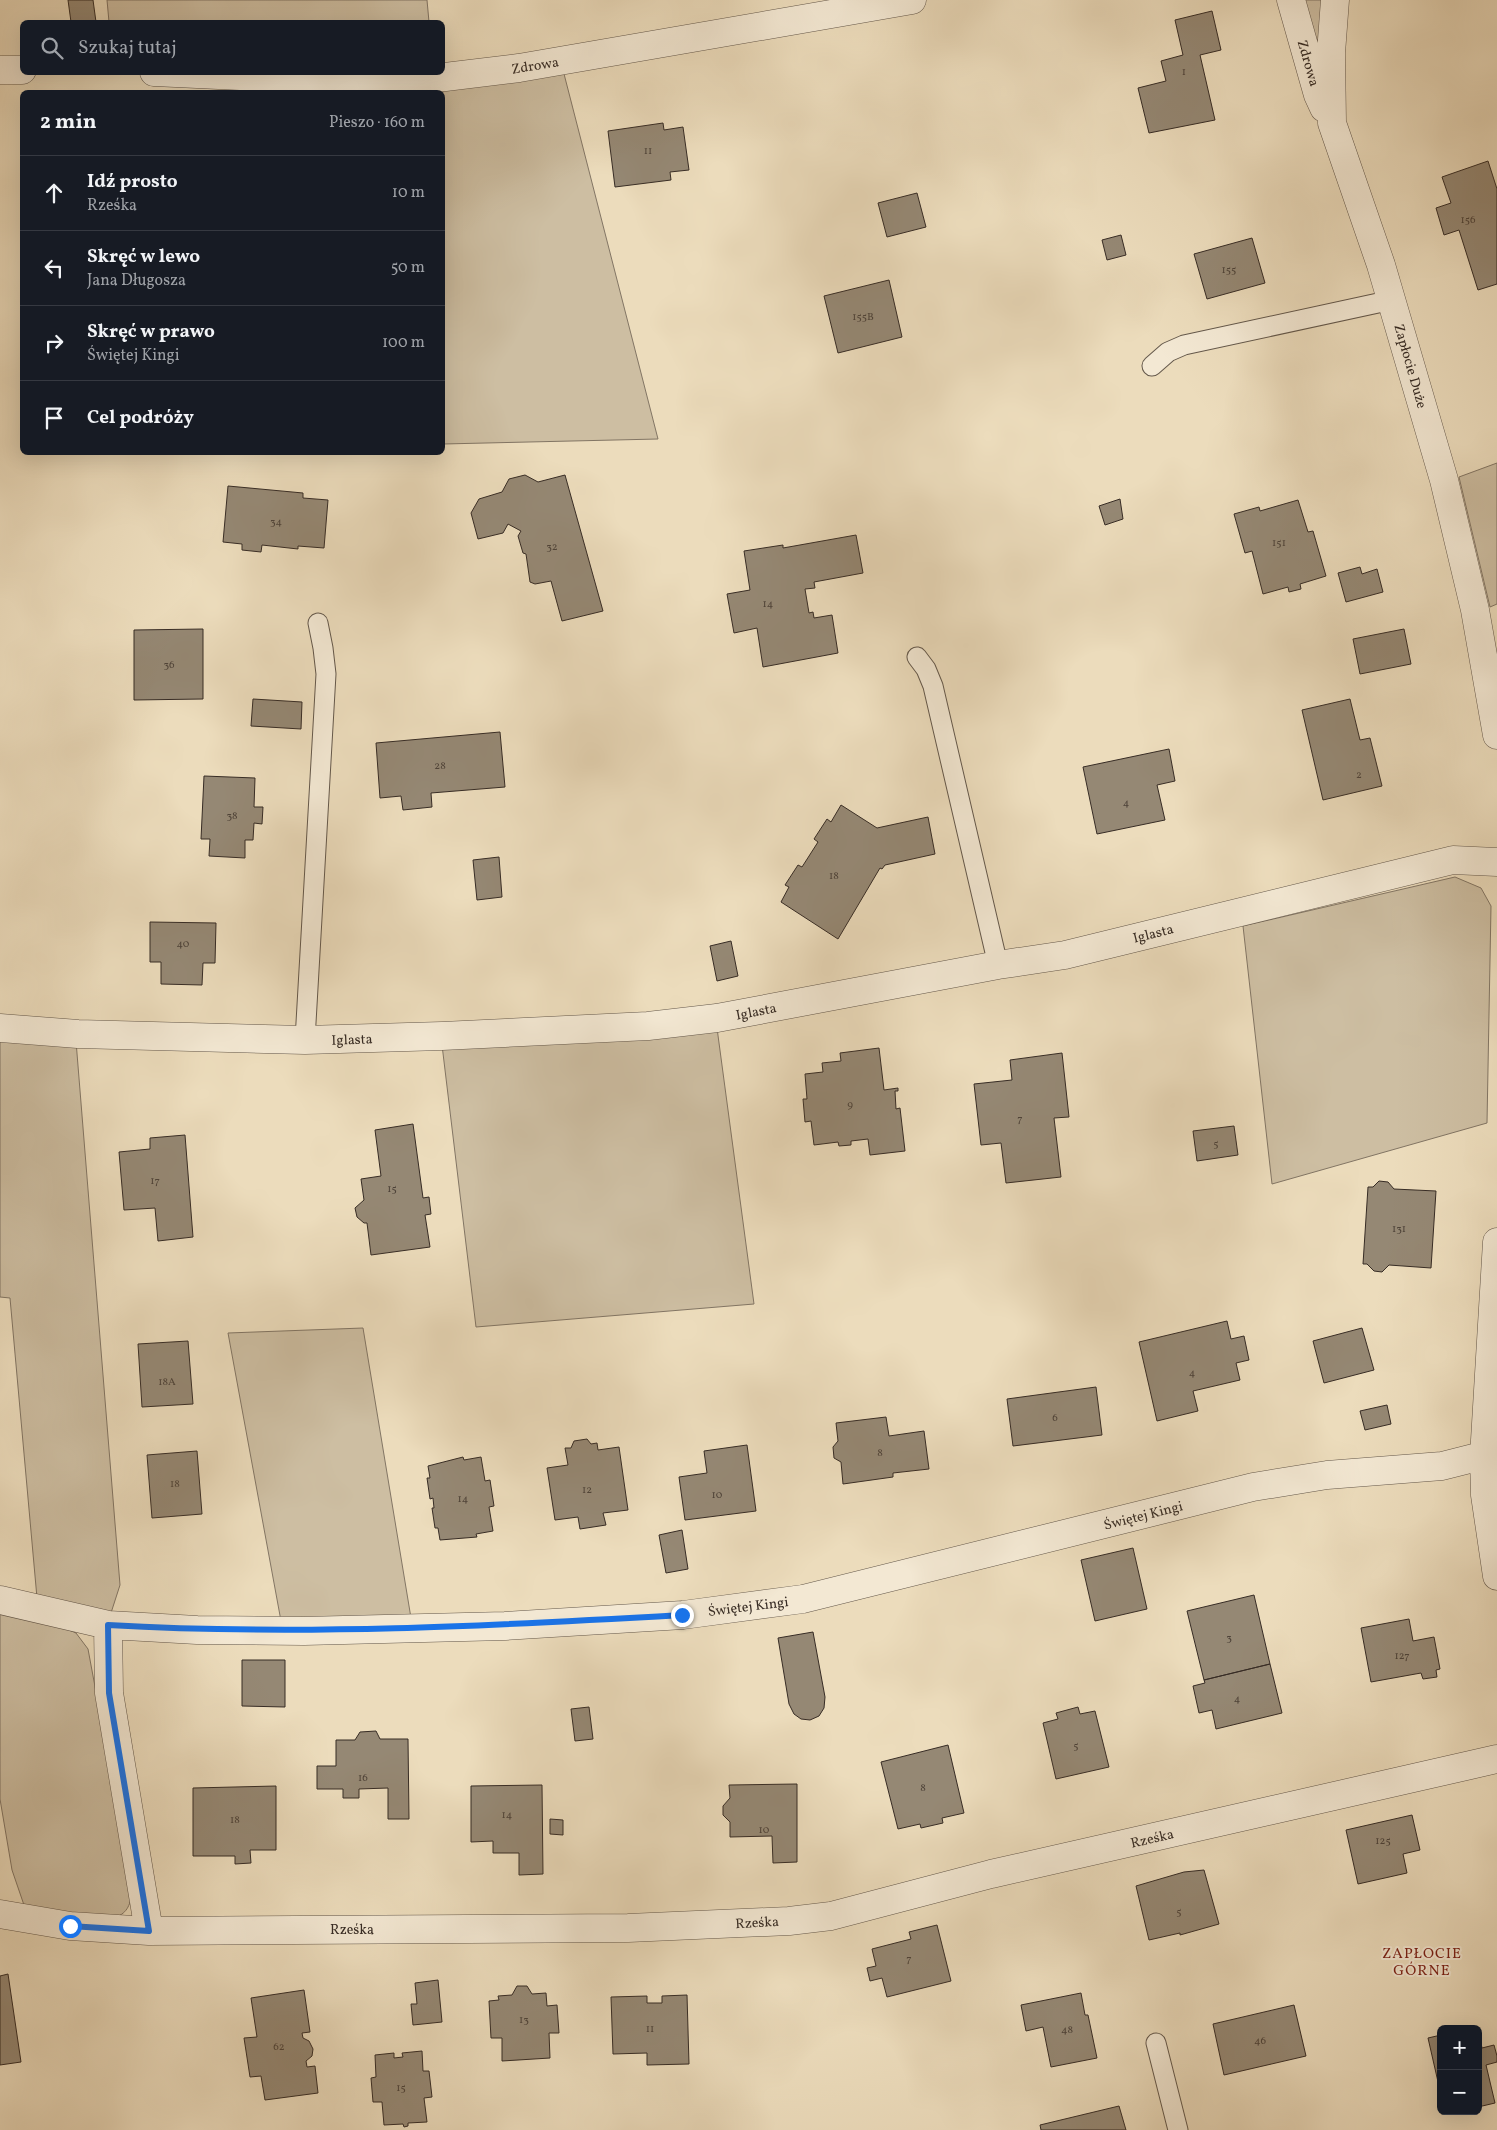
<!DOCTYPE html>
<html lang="pl">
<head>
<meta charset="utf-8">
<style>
  :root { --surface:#171b24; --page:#242831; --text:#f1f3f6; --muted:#9ea1a6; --line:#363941 }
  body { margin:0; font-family:Vollkorn,serif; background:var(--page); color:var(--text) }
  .controls { position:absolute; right:15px; bottom:15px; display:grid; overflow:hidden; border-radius:8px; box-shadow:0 5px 20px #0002 }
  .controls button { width:45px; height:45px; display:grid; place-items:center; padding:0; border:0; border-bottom:1px solid var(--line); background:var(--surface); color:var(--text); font:25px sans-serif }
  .stop { position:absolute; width:15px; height:15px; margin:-11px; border:4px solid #1a73e8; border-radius:50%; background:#fff }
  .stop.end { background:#1a73e8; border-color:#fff; box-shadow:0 1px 5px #0008 }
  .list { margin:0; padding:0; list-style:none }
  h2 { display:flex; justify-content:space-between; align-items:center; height:65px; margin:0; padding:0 20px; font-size:21px }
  h2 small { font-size:16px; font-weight:400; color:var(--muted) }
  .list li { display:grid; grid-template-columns:32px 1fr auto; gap:15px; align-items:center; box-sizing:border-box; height:75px; padding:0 20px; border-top:1px solid var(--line) }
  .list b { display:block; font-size:19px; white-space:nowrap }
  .list p { margin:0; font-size:16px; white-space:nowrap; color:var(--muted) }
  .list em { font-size:16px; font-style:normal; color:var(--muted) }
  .icon { flex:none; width:28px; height:28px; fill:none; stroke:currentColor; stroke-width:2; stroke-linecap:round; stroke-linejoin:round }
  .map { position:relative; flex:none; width:1497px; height:2130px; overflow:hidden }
  .search { position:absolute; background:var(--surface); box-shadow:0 5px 20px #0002; left:20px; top:20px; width:425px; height:55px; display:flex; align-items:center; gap:12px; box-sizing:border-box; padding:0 18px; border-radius:8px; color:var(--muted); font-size:19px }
  .panel { position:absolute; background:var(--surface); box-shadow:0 5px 20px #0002; left:20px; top:90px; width:425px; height:365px; border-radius:8px }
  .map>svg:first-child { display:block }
  .green { fill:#cdbea2; stroke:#827564 }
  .building { fill:#958874; stroke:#372c25 }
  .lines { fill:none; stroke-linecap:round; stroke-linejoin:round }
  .lane-casing { stroke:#64584b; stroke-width:21 }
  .street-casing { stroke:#64584b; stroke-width:29 }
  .lane { stroke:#f3e8d3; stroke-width:19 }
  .street { stroke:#f3e8d3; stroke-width:28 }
  .route { stroke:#1a73e8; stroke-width:6 }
  .labels { text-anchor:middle; stroke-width:4; stroke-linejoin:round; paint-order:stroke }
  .number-label { font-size:11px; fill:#4e4339 }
  .street-label { font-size:14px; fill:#372c25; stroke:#f3e8d3 }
  .neighbourhood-label { font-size:15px; letter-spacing:1px; fill:#7a1f14; stroke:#f3e8d3 }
</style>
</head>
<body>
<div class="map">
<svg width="1497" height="2130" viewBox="0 0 1497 2130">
  <rect width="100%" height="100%" fill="#ecdcbc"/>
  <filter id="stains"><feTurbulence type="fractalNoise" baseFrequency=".004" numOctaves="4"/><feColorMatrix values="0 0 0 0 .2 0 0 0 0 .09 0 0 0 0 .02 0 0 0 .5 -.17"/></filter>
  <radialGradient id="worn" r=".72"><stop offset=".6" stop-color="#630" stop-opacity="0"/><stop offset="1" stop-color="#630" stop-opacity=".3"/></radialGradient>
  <path class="green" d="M107,0H427L429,22H109Z
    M1302,0H1326L1321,65Z
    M563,70L658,439L443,444L442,92H383Z
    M1497,463V604L1490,607L1459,477Z
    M1455,877L1481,888L1491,906L1487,1123L1272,1184L1243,926Z
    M717,1028L754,1304L476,1327L442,1045Z
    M0,1037L76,1041L120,1585L110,1616L37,1598L10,1298L0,1297Z
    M363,1328L411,1618L281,1621L228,1333Z
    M0,1610L55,1624L76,1633L88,1649L133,1891C129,1907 128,1913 112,1919L25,1908L12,1870L0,1799Z"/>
  <path class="building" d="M68,0H93L96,22H71Z
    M1212,11L1221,50L1200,55L1215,120L1149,133L1138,88L1166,81L1161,61L1183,55L1175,20Z
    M663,123L664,130L683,127L689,170L670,172L671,180L615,187L608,131Z
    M1488,161L1497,189V284L1478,290L1459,230L1444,235L1436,208L1451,203L1442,177Z
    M917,193L926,227L887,237L878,203Z
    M1121,235L1126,255L1107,260L1102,240Z
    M1252,238L1265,283L1207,299L1194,254Z
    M889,280L902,337L838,353L824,296Z
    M525,475L538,482L565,475L603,611L562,621L551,581L535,584L530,582L526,554L523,553L518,536L521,531L508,524L503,533L478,539L471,513L479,499L502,492L509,479Z
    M228,486L303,493V498L328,500L324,548L298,546V549L262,545L261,552L242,550V544L223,542Z
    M1120,499L1123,519L1105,525L1099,506Z
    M1298,500L1308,532L1313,531L1326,576L1300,584L1301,589L1289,592L1288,587L1263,594L1252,551L1245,553L1234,514L1259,507L1260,511Z
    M856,535L863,573L814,582L815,588L805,589L809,613L813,612L814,618L832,615L838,653L763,667L757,628L734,633L727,594L750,590L744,551L783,545V548Z
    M1360,567L1362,574L1377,569L1383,592L1346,602L1338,573Z
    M203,629V699L134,700V630Z
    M1404,629L1411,664L1360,674L1353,639Z
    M253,699L302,702L301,729L251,726Z
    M1350,699L1360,740L1370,738L1382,786L1323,800L1302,710Z
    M500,732L505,787L431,793L432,807L403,810L401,796L380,798L376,743Z
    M1169,749L1175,781L1157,785L1165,820L1097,834L1083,767Z
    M204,776L255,778L254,807H263L262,824L254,823L253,840H245V858L209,856L210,839H201Z
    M841,805L877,828L928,817L935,854L885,865L882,869L880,868L838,939L781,902L789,887L785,885L798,865L802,867L818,842L814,839L827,819L831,822Z
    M499,857L502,897L477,900L473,860Z
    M150,922L216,923L215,963H203L202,985L161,984V962H150Z
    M731,941L738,976L717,981L710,946Z
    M879,1048L884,1090L898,1088V1091H895L896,1109L900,1108L905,1151L870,1155L868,1139L851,1141V1145L839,1146L838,1142L814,1145L811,1121L805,1122L803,1099H807L805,1074L823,1072L822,1063L841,1061L840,1053Z
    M1062,1053L1069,1117L1054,1118L1061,1177L1006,1183L1001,1143L981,1145L974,1084L1012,1080L1010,1060Z
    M413,1124L423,1198L429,1197L431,1214L425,1215L430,1247L371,1255L367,1223H364L357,1217L355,1208L364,1200L361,1179L381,1176L375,1130Z
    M1234,1126L1238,1155L1197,1161L1193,1131Z
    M185,1135L193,1237L158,1241L155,1208L124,1210L119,1152L150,1149V1138Z
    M1379,1181L1388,1182L1394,1189L1436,1191L1431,1268L1389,1265L1382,1272L1374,1271L1367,1264H1363L1368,1187H1373Z
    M1227,1321L1231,1339L1244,1336L1249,1360L1236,1363L1240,1380L1193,1391L1198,1411L1157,1421L1139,1342Z
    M1362,1328L1374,1370L1324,1383L1313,1341Z
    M188,1341L193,1404L142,1407L138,1344Z
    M1096,1387L1102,1435L1013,1446L1007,1399Z
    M1387,1405L1391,1424L1365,1430L1360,1411Z
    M886,1417L889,1436L924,1431L929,1469L893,1473V1477L843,1484L841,1462L834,1458L833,1447L838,1441L836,1423Z
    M587,1439L591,1444L597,1443L598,1450L619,1447L628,1510L603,1513L606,1525L580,1529L578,1517L555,1520L547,1468L568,1465L565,1448H571L574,1441Z
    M747,1445L756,1511L685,1520L679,1477L707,1473L704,1451Z
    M197,1451L202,1514L152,1518L147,1455Z
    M463,1457L464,1460L481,1457L485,1481L490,1480L494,1506L489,1507L493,1531L476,1534L477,1537L440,1540L438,1528H435L432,1508H434L433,1498L430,1499L427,1478H430L428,1466Z
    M682,1530L688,1569L666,1573L659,1535Z
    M1133,1548L1147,1609L1095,1621L1081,1560Z
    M1254,1595L1270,1664L1204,1680L1187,1611Z
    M1409,1619L1413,1641L1434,1637L1440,1669L1436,1670L1437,1677L1423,1679L1421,1673L1371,1682L1361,1628Z
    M813,1632L825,1697L824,1708L819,1716L810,1720L801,1719L794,1714L789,1704L778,1638Z
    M242,1660H285V1707L242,1706Z
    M1270,1664L1282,1713L1216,1729L1212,1710L1199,1713L1193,1686L1205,1683L1204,1680Z
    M589,1707L593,1739L575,1741L571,1709Z
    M1078,1707L1080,1714L1095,1711L1109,1767L1056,1779L1043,1723L1058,1719L1056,1713Z
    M376,1731L380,1739H408L409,1819H388V1788L359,1789V1798H343V1789H317V1766H336V1740H355L360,1732Z
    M948,1745L964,1813L942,1818L943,1823L921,1828L920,1824L898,1829L881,1762Z
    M797,1784V1862L773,1863L772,1836L730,1837V1822L723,1815V1806L730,1798L729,1785Z
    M542,1785L543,1874L519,1875V1853H493V1841L471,1842V1786Z
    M276,1786V1850H250L251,1863L235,1864V1856H193V1788Z
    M1412,1815L1420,1850L1403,1854L1407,1873L1358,1884L1346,1830Z
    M550,1819L563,1820V1835L550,1834Z
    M1204,1870L1219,1924L1180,1935V1933L1149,1940L1136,1886L1184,1872Z
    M937,1925L951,1981L887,1997L882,1978L870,1981L867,1968L876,1966L872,1949L911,1939L909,1932Z
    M8,1974L21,2062L0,2065V1976Z
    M438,1980L442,2022L413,2025L411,2004H417L415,1983Z
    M517,1986H527L532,1994L546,1993L547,2006L557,2005L559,2033H549L550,2058L502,2061V2038H491L489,2001L499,2000L498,1996L512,1995Z
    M304,1990L310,2032L302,2033L303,2038L309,2041L313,2049L312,2056L306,2061L307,2067L315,2066L318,2093L265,2100L261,2076L250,2077L244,2038L257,2037L251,1998Z
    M1081,1993L1085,2015H1088L1097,2058L1051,2067L1043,2027L1026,2031L1021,2005Z
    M687,1995L689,2064L647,2065V2053L613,2054L611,1997L647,1996V2003H662V1996Z
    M1294,2005L1306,2056L1224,2075L1213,2024Z
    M1478,2029L1482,2048L1494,2045L1497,2056V2062L1486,2065L1495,2103L1478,2107Z
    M1441,2035V2095L1428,2038Z
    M422,2051L423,2071H429L432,2097L424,2098L427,2122L408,2123V2126L404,2127L403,2124L384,2125L382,2102H373L371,2078L376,2077L375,2055L394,2053V2058L403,2057L402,2053Z
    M1119,2106L1126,2130H1041L1040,2125Z"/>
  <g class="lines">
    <g class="lane-casing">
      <path id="lane" d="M1152,366L1168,352L1184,345L1392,300
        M917,657L926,669L933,686L998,965
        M305,1040L326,674L323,648L318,623
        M1156,2043L1178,2130"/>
    </g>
    <g class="street-casing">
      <path id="street" d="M1291,0L1318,95L1324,108
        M1335,0L1331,53L1332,123L1381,265L1444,480L1475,610L1497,735
        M0,70H22
        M154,72L372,82L445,77L519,68L912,0
        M0,1028L78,1034L305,1040L442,1036L648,1026L717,1018L998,965L1065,955L1453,860L1497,862
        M1497,1242L1484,1457L1485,1495L1497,1576
        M0,1600L108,1625L197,1630L304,1631L505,1626L683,1615L803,1599L1253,1487L1327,1475L1442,1466L1497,1452
        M108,1625L109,1693L149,1931
        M0,1914L70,1926L149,1931L628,1928L789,1921L831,1916L991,1874L1497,1759"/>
    </g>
    <use href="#lane" class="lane"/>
    <use href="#street" class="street"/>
  </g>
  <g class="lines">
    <path class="route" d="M70,1926L149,1931L109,1693L108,1625C299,1636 491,1626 682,1615"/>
  </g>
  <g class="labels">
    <g class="number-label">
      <text x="1184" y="75">1</text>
      <text x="648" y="154">11</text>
      <text x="1468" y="223">156</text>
      <text x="1229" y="273">155</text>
      <text x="863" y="320">155B</text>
      <text x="276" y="525">34</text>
      <text x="1279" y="546">151</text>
      <text x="552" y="550">32</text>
      <text x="768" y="607">14</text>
      <text x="169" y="668">36</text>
      <text x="440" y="769">28</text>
      <text x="1359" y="778">2</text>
      <text x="1126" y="806">4</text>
      <text x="232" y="819">38</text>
      <text x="834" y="879">18</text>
      <text x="183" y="947">40</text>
      <text x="850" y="1108">9</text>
      <text x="1020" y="1122">7</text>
      <text x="1216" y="1147">5</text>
      <text x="155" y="1184">17</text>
      <text x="392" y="1192">15</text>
      <text x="1399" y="1232">131</text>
      <text x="1192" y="1376">4</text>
      <text x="167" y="1385">18A</text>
      <text x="1055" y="1421">6</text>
      <text x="880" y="1456">8</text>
      <text x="175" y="1487">18</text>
      <text x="587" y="1493">12</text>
      <text x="717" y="1498">10</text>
      <text x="463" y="1502">14</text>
      <text x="1229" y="1641">3</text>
      <text x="1402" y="1659">127</text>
      <text x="1237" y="1702">4</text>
      <text x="1076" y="1749">5</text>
      <text x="363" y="1781">16</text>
      <text x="923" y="1791">8</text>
      <text x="507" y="1818">14</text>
      <text x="235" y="1823">18</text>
      <text x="764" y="1833">10</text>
      <text x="1383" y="1844">125</text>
      <text x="1179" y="1915">5</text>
      <text x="909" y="1962">7</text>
      <text x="524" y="2023">13</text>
      <text x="650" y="2032">11</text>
      <text x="1067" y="2033">48</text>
      <text x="1260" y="2044">46</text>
      <text x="279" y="2050">62</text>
      <text x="401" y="2091">15</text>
    </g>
    <g class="street-label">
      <text transform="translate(1309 63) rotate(74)" y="5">Zdrowa</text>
      <text transform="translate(535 65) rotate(-9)" y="5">Zdrowa</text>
      <text transform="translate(1411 366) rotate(74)" y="5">Zapłocie Duże</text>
      <text transform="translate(1153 933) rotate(-14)" y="5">Iglasta</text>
      <text transform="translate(756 1011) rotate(-11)" y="5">Iglasta</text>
      <text transform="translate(352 1039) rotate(-2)" y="5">Iglasta</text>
      <text transform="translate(1143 1515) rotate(-14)" y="5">Świętej Kingi</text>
      <text transform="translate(748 1606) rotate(-7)" y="5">Świętej Kingi</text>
      <text transform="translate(1152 1838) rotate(-13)" y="5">Rześka</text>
      <text transform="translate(757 1922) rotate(-3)" y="5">Rześka</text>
      <text x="352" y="1934">Rześka</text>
    </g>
    <g class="neighbourhood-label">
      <text x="1422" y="1958">ZAPŁOCIE<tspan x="1422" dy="17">GÓRNE</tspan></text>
    </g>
  </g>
  <rect width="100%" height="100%" filter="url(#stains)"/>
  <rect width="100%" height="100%" fill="url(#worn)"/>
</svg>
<div class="controls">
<button>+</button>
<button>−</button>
</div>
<div class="stop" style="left:70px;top:1926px"></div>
<div class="stop end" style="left:682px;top:1615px"></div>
<div class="search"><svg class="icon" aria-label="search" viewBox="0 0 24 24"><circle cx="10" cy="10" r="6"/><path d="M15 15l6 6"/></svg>Szukaj tutaj</div>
<section class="panel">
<h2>2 min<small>Pieszo · 160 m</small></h2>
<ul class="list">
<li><svg class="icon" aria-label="ahead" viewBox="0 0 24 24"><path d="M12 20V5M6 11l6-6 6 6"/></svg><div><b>Idź prosto</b><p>Rześka</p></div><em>10 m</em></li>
<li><svg class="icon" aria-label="left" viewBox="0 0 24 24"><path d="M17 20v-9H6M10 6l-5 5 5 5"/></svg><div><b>Skręć w lewo</b><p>Jana Długosza</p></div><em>50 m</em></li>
<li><svg class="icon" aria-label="right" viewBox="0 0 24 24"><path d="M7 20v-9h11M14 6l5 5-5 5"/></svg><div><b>Skręć w prawo</b><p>Świętej Kingi</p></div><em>100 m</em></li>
<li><svg class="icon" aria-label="arrive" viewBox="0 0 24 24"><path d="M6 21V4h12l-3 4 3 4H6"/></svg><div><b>Cel podróży</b></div></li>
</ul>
</section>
</div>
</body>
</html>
